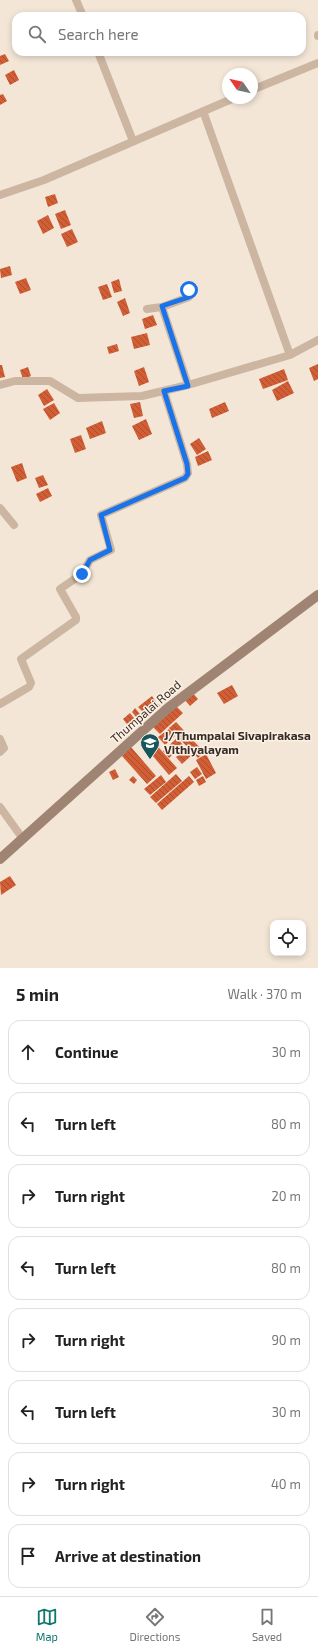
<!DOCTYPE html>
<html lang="en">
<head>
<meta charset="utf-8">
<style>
  :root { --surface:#fff; --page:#f2f2f2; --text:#222; --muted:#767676; --line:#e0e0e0; --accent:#0f766e }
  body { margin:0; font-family:"Exo 2",sans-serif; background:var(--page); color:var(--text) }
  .controls { position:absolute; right:12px; bottom:12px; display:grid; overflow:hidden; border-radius:8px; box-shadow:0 2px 6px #0003 }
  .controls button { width:36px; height:36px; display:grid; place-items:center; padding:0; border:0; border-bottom:1px solid var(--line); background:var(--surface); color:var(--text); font:20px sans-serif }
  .compass { position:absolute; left:222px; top:68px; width:36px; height:36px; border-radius:50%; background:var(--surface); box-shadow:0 2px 6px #0003; rotate:304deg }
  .stop { position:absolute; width:12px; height:12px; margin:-9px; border:3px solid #1a73e8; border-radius:50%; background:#fff }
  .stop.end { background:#1a73e8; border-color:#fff; box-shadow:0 1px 4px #0008 }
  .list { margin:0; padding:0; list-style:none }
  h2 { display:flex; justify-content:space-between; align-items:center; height:52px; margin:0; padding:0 16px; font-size:17px }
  h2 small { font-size:13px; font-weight:400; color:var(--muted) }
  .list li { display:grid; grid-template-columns:26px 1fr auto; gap:12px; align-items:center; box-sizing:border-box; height:64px; margin:0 8px 8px; padding:0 8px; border:1px solid var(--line); border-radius:12px }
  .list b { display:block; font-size:15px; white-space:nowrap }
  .list em { font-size:13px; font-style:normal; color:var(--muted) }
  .icon { flex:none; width:22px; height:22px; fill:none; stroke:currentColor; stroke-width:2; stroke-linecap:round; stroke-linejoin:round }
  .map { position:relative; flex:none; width:318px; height:968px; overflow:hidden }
  .search { position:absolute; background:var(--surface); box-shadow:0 2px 6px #0003; left:12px; right:12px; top:12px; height:44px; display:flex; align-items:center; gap:10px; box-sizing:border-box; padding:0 14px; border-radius:12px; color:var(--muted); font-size:15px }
  .sheet { height:628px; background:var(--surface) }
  nav { display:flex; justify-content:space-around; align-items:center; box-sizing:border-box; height:56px; border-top:1px solid var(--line); background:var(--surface); font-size:11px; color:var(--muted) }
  nav a { display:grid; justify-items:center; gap:2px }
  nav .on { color:var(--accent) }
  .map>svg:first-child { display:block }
  .building { fill:url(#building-back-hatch) }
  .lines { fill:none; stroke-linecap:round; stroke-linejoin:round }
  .street { stroke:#ccb6a2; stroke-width:8 }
  .secondary { stroke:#a08473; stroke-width:10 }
  .route { stroke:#1a73e8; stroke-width:5 }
  .labels { text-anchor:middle; stroke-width:3; stroke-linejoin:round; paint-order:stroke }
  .street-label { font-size:12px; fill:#362b25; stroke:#fbf0e3 }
  .poi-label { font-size:12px; font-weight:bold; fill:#362b25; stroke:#fbf0e3; text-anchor:start }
</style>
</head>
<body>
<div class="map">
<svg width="318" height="968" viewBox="0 0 318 968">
  <defs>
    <pattern id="building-back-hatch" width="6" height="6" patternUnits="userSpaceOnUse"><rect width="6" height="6" fill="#d25e36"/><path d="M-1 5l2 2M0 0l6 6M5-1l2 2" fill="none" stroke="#ab4e2d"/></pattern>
  </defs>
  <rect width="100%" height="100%" fill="#f3e6d7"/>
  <path class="building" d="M5,54L9,61L0,65V56Z
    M14,70L19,80L10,85L5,75Z
    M3,94L7,101L0,105V95Z
    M55,194L58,203L48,207L45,197Z
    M65,210L71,225L61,229L55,214Z
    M48,215L54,228L43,234L37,221Z
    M72,229L78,242L67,247L61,234Z
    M10,266L12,275L1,278L0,269Z
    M26,278L31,290L20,294L15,282Z
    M119,279L122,291L114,293L111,282Z
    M107,284L112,297L103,300L98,287Z
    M125,298L130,313L123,316L117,302Z
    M153,315L157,325L145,329L142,319Z
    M147,333L150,345L134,349L131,337Z
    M117,344L119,351L109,354L107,347Z
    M318,364V379L314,381L309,368Z
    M0,365H2L5,377L0,378Z
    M28,367L31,376L23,379L20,370Z
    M144,367L149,382L139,386L134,371Z
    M284,369L288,380L263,389L259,379Z
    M288,381L294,393L277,401L272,390Z
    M47,389L54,400L44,406L38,395Z
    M140,402L143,416L134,418L130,404Z
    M225,402L229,411L212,418L209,409Z
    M54,403L60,413L50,420L43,409Z
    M146,419L152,434L139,440L132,426Z
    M102,421L106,433L90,439L86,428Z
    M81,435L86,449L75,453L70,439Z
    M199,438L206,449L197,455L190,444Z
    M208,451L212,460L198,466L195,457Z
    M22,463L27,478L17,482L11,467Z
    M43,475L48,485L39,488L35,478Z
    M48,488L52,496L40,502L36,494Z
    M232,685L238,696L224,704L217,693Z
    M192,692L198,699L190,706L184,699Z
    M152,696L156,702L143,712L138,707Z
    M158,704L160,706L146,718L144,716Z
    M176,706L183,713L160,734L153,727Z
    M135,708L144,719L140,722L132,712Z
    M130,713L137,722L130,728L123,719Z
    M176,722L204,752L198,758L169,728Z
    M169,729L175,736L165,745L158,737Z
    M177,738L183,745L169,758L163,751Z
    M153,741L177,768L169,775L146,748Z
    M131,747L156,776L147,784L122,756Z
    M186,749L192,755L182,764L176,757Z
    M206,754L216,773L206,779L196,760Z
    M197,767L202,774L195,779L190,772Z
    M115,769L119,777L113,780L109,772Z
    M176,774L182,781L156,803L150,797Z
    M161,775L166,782L150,795L144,789Z
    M133,776L137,780L134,784L129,780Z
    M189,776L194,782L162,810L157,804Z
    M203,776L206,782L199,786L196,780Z
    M10,876L16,885L1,895L0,882Z"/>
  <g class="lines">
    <path class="street" d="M76,0L83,16
      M318,35V36
      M98,52L133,141
      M252,90L318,63
      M203,111L290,355
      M0,195L44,180L234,98
      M162,307L188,385
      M147,309L162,307L189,297V290
      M0,385L15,381H50L78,398L142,396L188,385L290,355L318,340
      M0,508L14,525
      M0,704L29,687L31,683L21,659L76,620V617L60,589L82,574L90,560L111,550L101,515L185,478L188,473L187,464L164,391
      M0,739L4,748L0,752
      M0,807L23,839"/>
    <path class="secondary" d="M0,859L168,708L318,595"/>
  </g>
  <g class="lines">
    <path class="route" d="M82,574L90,560L110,550L101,515L185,478L188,474L187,464L164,391L188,386L162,306L189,297V290"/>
  </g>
  <defs>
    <g id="school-pin" transform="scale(1)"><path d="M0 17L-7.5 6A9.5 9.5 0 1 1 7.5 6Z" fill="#17565b" stroke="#fbf0e3"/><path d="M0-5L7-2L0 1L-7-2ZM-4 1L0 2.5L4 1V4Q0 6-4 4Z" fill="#fff"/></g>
  </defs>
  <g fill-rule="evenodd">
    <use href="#school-pin" x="150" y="743"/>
  </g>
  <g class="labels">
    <g class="street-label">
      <text transform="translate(146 712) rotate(-41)" y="4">Thumpalai Road</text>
    </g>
    <g class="poi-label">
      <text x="164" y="740">J/Thumpalai Sivapirakasa<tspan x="164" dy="14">Vithiyalayam</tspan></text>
    </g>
  </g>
</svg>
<div class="controls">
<button><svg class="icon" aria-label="locate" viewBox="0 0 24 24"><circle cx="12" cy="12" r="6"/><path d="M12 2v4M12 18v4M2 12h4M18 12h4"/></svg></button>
</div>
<svg class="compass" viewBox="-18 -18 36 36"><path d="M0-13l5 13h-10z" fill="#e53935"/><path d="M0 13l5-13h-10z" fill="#767676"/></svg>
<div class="stop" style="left:189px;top:290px"></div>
<div class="stop end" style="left:82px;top:574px"></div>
<div class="search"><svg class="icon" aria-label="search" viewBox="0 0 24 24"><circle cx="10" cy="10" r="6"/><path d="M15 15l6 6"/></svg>Search here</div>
</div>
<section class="sheet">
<h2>5 min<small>Walk · 370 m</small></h2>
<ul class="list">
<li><svg class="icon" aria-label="ahead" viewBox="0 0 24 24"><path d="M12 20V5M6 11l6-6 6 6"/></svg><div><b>Continue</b></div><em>30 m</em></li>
<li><svg class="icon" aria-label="left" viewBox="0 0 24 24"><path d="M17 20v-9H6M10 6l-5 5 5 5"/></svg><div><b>Turn left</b></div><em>80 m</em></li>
<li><svg class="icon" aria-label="right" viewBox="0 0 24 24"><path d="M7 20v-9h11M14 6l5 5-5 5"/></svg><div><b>Turn right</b></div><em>20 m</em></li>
<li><svg class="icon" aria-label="left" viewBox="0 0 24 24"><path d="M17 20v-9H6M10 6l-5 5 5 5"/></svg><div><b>Turn left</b></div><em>80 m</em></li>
<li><svg class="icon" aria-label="right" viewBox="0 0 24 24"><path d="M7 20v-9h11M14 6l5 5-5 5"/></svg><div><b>Turn right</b></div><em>90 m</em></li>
<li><svg class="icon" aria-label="left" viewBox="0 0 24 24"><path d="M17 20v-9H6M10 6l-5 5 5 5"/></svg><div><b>Turn left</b></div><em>30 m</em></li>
<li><svg class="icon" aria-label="right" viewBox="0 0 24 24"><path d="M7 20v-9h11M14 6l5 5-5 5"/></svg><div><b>Turn right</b></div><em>40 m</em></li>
<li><svg class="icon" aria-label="arrive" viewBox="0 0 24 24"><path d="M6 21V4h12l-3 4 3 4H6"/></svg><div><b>Arrive at destination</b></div></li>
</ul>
</section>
<nav>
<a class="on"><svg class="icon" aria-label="map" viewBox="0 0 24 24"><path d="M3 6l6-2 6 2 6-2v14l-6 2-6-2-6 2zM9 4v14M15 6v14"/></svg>Map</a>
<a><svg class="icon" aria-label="directions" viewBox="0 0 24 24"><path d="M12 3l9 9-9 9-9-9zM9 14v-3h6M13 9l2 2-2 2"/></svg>Directions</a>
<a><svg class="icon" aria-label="saved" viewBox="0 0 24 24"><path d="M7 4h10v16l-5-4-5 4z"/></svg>Saved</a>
</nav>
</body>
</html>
